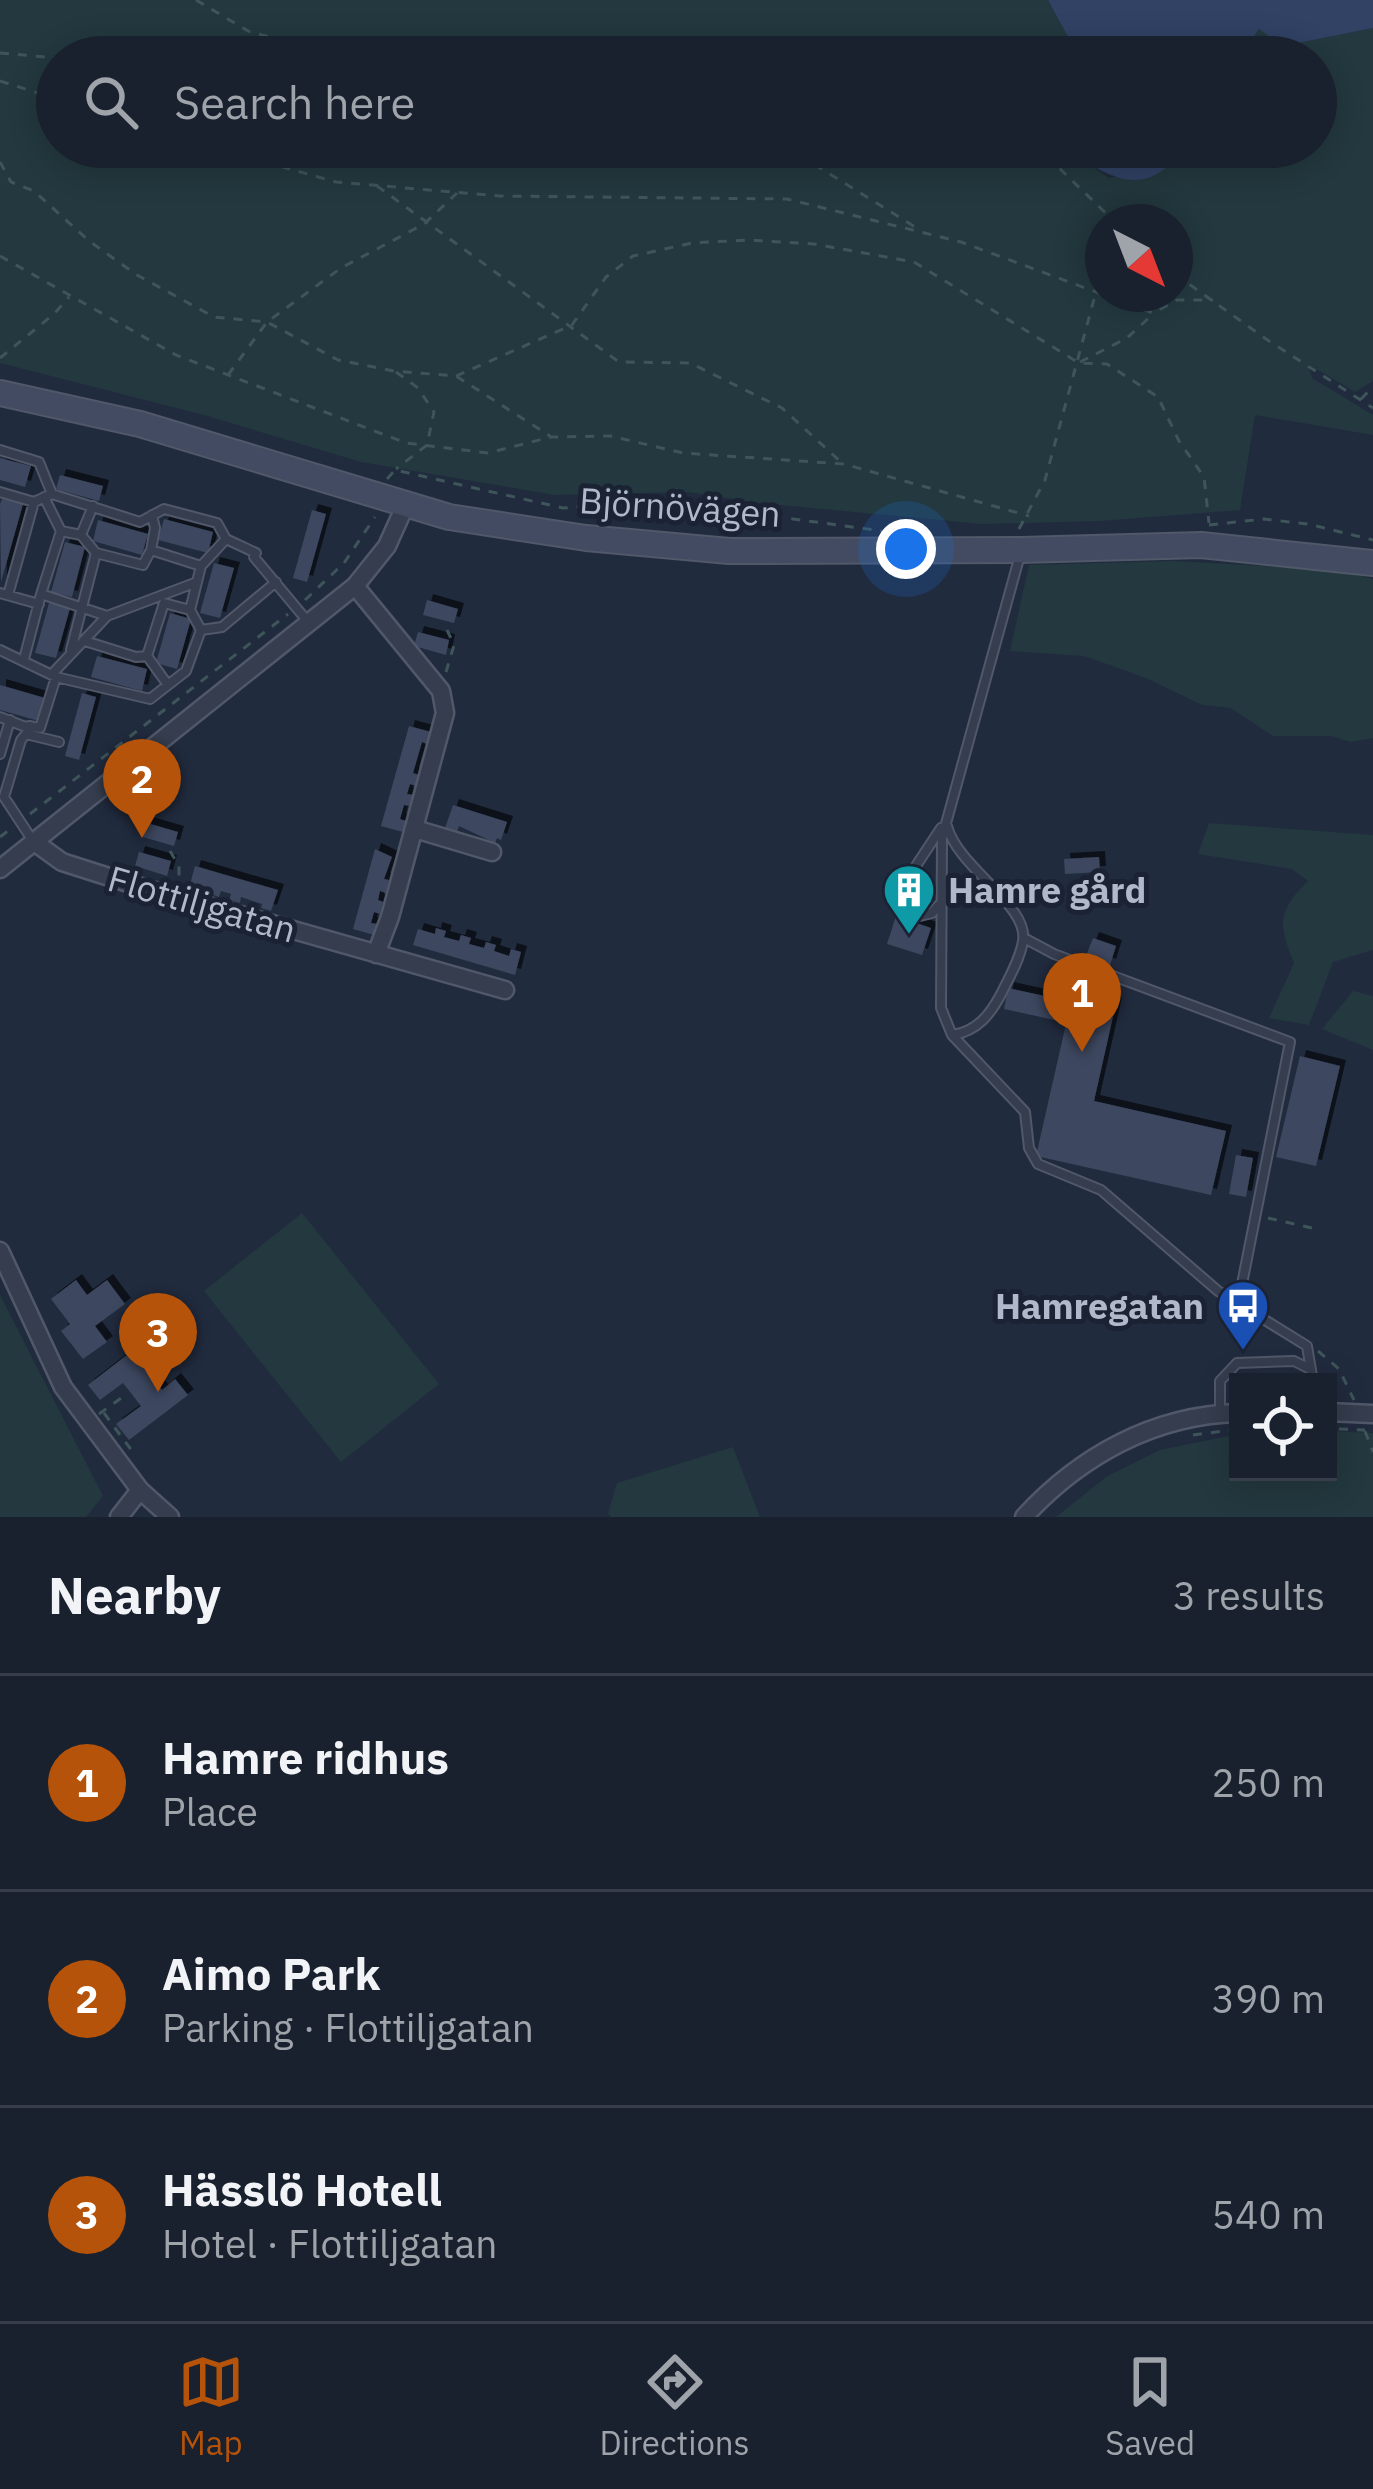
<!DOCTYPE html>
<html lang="en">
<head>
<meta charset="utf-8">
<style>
  :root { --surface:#19202e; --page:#262d3a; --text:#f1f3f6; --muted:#9fa3aa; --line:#373e4a; --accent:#b45309 }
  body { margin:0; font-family:"IBM Plex Sans",sans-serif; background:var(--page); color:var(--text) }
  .controls { position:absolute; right:36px; bottom:36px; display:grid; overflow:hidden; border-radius:0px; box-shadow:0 6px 30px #0003 }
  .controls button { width:108px; height:108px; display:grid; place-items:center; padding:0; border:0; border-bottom:3px solid var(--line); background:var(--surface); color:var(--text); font:60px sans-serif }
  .compass { position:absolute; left:1085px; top:204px; width:108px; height:108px; border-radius:50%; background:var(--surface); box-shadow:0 6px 30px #0003; rotate:138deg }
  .you { position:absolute; left:906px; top:549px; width:42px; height:42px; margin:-30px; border:9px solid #fff; border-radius:50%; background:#1a73e8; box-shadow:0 0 0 18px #1a73e833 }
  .badge { display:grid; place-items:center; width:78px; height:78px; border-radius:50%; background:var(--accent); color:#fff; font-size:39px; font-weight:700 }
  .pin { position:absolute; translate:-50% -99px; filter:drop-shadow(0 3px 6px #0008) }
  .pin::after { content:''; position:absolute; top:63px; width:42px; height:36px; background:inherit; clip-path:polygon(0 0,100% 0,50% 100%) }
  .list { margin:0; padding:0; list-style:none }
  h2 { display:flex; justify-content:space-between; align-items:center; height:156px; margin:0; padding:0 48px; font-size:51px }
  h2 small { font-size:39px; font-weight:400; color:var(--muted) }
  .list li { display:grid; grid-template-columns:78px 1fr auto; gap:36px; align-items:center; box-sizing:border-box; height:216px; padding:0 48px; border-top:3px solid var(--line) }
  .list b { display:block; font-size:45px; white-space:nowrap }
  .list p { margin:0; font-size:39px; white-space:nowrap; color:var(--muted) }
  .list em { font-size:39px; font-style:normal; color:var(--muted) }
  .icon { flex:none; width:66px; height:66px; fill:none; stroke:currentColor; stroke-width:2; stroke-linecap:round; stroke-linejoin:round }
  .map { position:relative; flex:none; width:1373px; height:1517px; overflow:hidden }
  .search { position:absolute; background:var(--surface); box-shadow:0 6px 30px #0003; left:36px; right:36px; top:36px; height:132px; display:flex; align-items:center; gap:30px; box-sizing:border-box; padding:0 42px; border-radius:66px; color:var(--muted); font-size:45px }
  .sheet { height:804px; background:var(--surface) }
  nav { display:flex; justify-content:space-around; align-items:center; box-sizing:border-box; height:168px; border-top:3px solid var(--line); background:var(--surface); font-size:33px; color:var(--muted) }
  nav a { display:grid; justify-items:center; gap:6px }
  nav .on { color:var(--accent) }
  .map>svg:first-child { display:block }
  .green { fill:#23393f; fill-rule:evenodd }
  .water { fill:#314265 }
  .building { fill:#3c475f; filter:url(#shadow) }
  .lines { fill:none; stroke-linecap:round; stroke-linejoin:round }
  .lane-casing { stroke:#505869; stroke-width:12 }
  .street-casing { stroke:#505869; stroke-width:21 }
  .secondary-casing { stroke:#505869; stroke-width:28 }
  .path { stroke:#3e5559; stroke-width:3; stroke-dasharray:9 9; stroke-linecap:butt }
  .lane { stroke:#353d4e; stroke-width:8 }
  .street { stroke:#353d4e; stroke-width:16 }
  .secondary { stroke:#424b61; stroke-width:24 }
  .labels { text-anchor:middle; stroke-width:10; stroke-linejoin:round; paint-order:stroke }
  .street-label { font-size:36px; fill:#b0b8ca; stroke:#1a2233 }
  .poi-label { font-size:36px; font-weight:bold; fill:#b0b8ca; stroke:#1a2233; text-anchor:start }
</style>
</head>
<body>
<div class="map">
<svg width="1373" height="1517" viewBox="0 0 1373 1517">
  <defs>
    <filter id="shadow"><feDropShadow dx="6" dy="-6" stdDeviation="0" flood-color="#0009"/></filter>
  </defs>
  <rect width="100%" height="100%" fill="#212b3e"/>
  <path class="green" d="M0,0H1048L1069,39L1064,57H57V147H1064L1109,178L1170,166L1183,147H1316V57H1240L1259,28L1283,46L1373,28V381L1355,392L1308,364L1312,378L1373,415V435L1255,415L1240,510L1100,521L982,524L759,503L688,492L555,495L361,462L204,415L0,363ZM1103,222H1175V294H1103Z
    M1173,561L1334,570L1373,579V738L1351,742L1331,736H1273L1231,708L1202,705L1146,678L1084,656L1010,651L1029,565Z
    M1209,823L1373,835V950L1333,962L1309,1025L1269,1018L1294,963C1278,924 1277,912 1308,881L1292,869L1198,854Z
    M1353,991L1373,996V1050L1322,1029Z
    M302,1213L439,1384L341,1462L204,1291Z
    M0,1295L103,1496L86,1517H0Z
    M1328,1431L1373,1433V1517H1056L1106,1477L1160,1450L1238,1434V1472H1328Z
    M733,1447L760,1517H611L608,1513L617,1483Z"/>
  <path class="water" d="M1048,0H1373V28L1283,46L1259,29L1240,57H1064L1069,39Z
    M1064,147H1183C1147,203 1107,177 1064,147Z"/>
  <path class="building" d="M0,458L31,466L25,487L0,480Z
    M60,475L103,486L99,501L56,489Z
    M2,499L23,504L1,582L0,504Z
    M312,510L326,514L307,582L293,578Z
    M164,519L213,532L208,553L158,540Z
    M98,520L148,534L142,555L93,541Z
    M65,542L85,547L72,597L51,592Z
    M214,563L234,568L220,618L200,613Z
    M427,600L458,609L454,623L423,615Z
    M49,603L70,608L56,658L35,653Z
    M170,613L191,619L177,669L156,663Z
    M418,632L449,640L446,655L414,646Z
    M97,656L147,669L142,691L91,677Z
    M0,685L45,698L39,721L0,710Z
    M82,693L96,697L79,760L65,756Z
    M409,726L431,732L427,744L422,742L413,773L419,775L416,786L410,784L407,794L414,795L411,806L404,805L400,819L406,821L403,832L381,826Z
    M453,805L507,822L501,840L497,838L495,843L459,826L457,832L445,828Z
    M147,823L178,832L174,846L143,837Z
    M375,849L392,857L384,879L389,880L386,893L380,891L378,900L383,902L380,914L374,912L371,923L377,924L374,935L353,929Z
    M139,852L171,861L167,876L135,866Z
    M1099,857L1100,872L1065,874L1064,859Z
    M195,866L278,890L271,911L261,908L262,904L241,897L240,903L229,900L231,894L221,891L219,897L208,893L210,888L200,885L199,891L189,888Z
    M896,916L931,928L922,955L887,944Z
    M436,928L446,931L444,937L459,941L461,935L471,938L469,944L484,948L486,942L496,945L494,951L509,956L511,949L521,952L515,975L413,945L418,929L435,934Z
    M1093,938L1116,946L1110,965L1086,956Z
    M1008,988L1063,1000L1059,1021L1004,1009Z
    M1073,993L1116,1003L1094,1101L1226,1131L1211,1195L1036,1156Z
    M1300,1056L1340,1066L1316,1166L1276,1157Z
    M1236,1155L1253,1158L1246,1197L1229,1194Z
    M76,1280L87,1295L107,1280L125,1304L95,1326L107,1342L83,1359L61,1331L70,1324L51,1299Z
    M145,1341L157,1357L145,1367L162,1390L175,1379L188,1395L129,1440L116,1424L141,1406L123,1383L100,1400L88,1385Z"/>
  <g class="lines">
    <g class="lane-casing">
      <path id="lane" d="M0,450L39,462L52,494
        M0,492L34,502L52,494L140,522L164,509L217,523L226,539L256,553
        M152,515L155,528L151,550L201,566
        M61,531L81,535L93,506
        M81,535L96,553
        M1020,555L942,838L941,1008L952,1035L1025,1112L1029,1148L1038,1164L1101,1190L1218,1291L1307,1346L1313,1382
        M254,557L309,623
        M0,593L39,604
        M41,594L61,531L44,497
        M8,595L34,502
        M201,630L190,610L201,566L226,539
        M85,641L136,657L147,656
        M0,650L56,677L150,699L186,671L201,630L222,627L276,582
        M71,650L96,553L143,565L151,550
        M24,659L41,594L107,616
        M52,674L107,616L197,582
        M168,685L147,656L164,603L190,610
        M0,717L31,729
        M29,726L40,728L56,677
        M0,754L10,720
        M947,826C958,868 1029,905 1023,941C1020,959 1009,978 1001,994C990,1015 977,1031 953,1035
        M33,841L4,797L21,740L26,734L59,742
        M939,905L932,913L916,917L904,909L900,901L906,881L941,828
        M1024,938L1054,954L1290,1042L1238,1304
        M1220,1413V1381L1237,1363L1294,1361L1310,1369"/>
    </g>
    <g class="street-casing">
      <path id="street" d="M355,586L441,691L445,713L390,917L376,954
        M415,829L492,852
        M33,841L62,862L131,884L505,990
        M0,869L355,586L387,546L405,506
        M0,1251L63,1387L140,1490L170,1517
        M1328,1412L1373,1414
        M119,1517L140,1490
        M1024,1517C1080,1456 1154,1415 1238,1413"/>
    </g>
    <g class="secondary-casing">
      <path id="secondary" d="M0,393L140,424L449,517L586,538L729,551L1021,550L1201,545L1373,563"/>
    </g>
    <path class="path" d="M196,0L248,31L341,57
      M0,53L57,58
      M0,81L57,99
      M212,147L336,182L500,196L787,199L961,242L1153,313L1177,300H1213
      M709,147L804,158L920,230
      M1031,147L1059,168L1115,222
      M0,162L11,182L34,191L89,241L137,275L214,317L267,322L338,360L394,371L456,376L550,436
      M377,186L619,362L690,363L782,408L842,463
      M0,256L176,355L406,443L488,453L551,437L610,436L683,453L844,464L1029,516
      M1175,274L1266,339L1373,408
      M0,358L54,314L69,297
      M1080,362L1127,338L1152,315
      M396,372L418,388L434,412L427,445L396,469
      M228,375L267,322L341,268L424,224L457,193
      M456,376L572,325L606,277L633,256L692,243L748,240L814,244L914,262L1079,363L1107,364L1158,397L1179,441L1204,477L1209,523
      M1361,399L1373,387
      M387,479L395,470L563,508L660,501L882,531
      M1209,525L1264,519L1308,524L1373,540
      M1019,529L1045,480L1103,266
      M305,600L344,563L375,517
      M446,672L454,645L447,630
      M30,814L288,614
      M0,837L13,827
      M170,851L179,866V883
      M1268,1218L1312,1228
      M1318,1351L1339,1369L1354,1400
      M104,1413L132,1451
      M99,1414L128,1393
      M1339,1429L1365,1430
      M1365,1431L1373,1452
      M1193,1435L1231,1430"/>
    <use href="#lane" class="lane"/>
    <use href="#street" class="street"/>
    <use href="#secondary" class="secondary"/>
  </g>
  <defs>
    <g id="building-pin" transform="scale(2.7)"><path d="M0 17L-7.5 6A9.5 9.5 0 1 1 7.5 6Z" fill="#0f9aa8" stroke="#1a2233"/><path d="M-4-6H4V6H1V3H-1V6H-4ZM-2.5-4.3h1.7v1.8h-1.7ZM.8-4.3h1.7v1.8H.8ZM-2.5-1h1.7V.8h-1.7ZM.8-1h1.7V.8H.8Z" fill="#fff"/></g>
    <g id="bus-pin" transform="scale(2.7)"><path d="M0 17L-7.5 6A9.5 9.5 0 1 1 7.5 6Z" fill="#1a4fb4" stroke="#1a2233"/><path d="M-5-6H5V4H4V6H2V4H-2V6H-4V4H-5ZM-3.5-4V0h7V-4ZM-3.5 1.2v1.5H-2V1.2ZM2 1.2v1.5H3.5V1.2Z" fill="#fff"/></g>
  </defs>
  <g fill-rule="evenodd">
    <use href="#building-pin" x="909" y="890"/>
    <use href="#bus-pin" x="1243" y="1306"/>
  </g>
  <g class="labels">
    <g class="street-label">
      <text transform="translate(680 507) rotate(4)" y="13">Björnövägen</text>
      <text transform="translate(202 904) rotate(16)" y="13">Flottiljgatan</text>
    </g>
    <g class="poi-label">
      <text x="948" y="903">Hamre gård</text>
      <text x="1204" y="1319" text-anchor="end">Hamregatan</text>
    </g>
  </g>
</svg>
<div class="controls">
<button><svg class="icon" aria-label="locate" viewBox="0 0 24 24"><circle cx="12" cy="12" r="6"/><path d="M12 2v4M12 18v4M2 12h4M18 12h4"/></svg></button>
</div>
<svg class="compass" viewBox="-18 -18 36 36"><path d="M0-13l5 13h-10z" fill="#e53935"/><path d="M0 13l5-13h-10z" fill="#9fa3aa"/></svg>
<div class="you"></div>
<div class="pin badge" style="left:1082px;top:1052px">1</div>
<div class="pin badge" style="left:142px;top:838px">2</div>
<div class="pin badge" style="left:158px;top:1392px">3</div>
<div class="search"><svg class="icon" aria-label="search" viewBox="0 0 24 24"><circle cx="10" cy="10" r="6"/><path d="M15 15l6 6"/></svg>Search here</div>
</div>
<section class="sheet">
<h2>Nearby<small>3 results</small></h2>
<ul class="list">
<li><span class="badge">1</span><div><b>Hamre ridhus</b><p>Place</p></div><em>250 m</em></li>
<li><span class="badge">2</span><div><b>Aimo Park</b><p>Parking · Flottiljgatan</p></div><em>390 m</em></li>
<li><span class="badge">3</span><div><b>Hässlö Hotell</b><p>Hotel · Flottiljgatan</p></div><em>540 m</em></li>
</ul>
</section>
<nav>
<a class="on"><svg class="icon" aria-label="map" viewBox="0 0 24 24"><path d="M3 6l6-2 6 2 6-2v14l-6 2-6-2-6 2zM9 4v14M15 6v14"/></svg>Map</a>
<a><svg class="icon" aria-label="directions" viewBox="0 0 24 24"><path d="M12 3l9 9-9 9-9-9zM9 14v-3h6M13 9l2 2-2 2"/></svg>Directions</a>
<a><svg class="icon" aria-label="saved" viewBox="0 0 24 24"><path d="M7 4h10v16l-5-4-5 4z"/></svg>Saved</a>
</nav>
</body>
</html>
